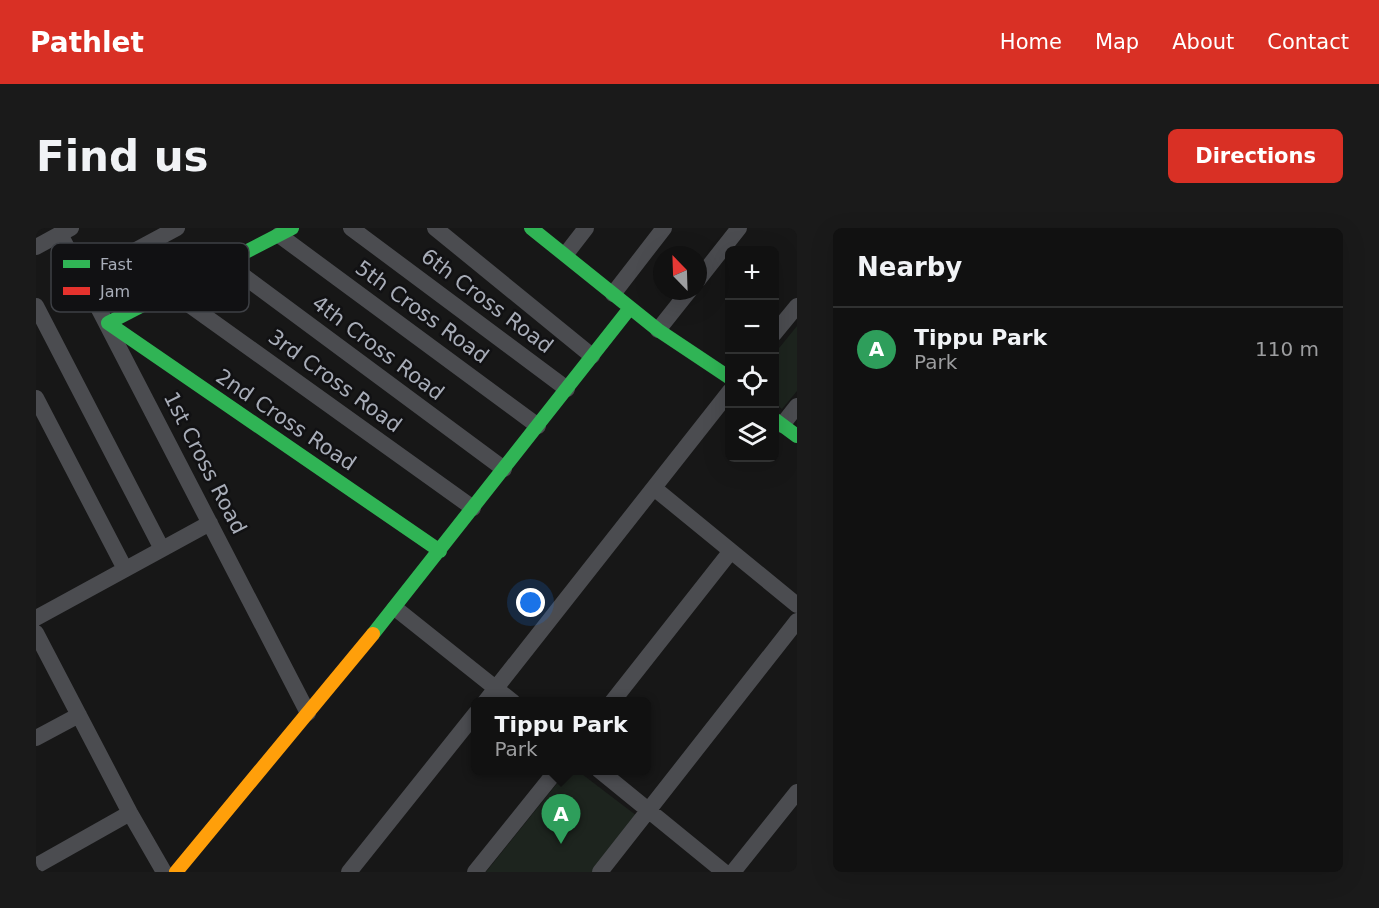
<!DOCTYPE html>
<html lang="en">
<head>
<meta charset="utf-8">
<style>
  :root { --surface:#111; --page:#1a1a1a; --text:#f1f3f6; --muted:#9c9d9f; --line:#303131; --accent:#d93025 }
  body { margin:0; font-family:"DejaVu Sans",sans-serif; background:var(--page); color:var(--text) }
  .controls { position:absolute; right:18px; top:18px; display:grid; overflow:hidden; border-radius:9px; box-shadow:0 6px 24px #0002 }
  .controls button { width:54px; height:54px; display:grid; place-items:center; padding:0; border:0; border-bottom:2px solid var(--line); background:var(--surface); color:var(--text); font:30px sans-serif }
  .compass { position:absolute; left:617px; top:18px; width:54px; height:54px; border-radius:50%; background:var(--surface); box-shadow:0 6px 24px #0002; rotate:337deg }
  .you { position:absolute; left:495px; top:375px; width:21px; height:21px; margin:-15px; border:4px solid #fff; border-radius:50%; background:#1a73e8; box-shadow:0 0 0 9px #1a73e833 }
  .badge { display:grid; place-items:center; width:39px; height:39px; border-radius:50%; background:var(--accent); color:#fff; font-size:20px; font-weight:700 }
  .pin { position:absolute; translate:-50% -50px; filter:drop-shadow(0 2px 3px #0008) }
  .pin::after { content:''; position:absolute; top:32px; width:21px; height:18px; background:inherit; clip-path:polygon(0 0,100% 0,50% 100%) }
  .popup { position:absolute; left:435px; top:469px; width:180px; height:78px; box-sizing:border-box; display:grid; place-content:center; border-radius:9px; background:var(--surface); filter:drop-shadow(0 2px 4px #0005); font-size:20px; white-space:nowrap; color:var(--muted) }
  .popup b { font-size:22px; color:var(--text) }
  .popup::after { content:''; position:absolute; left:50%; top:100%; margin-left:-12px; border:12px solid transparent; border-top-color:var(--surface) }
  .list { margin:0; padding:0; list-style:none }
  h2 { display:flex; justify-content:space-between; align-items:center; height:78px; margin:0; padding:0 24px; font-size:26px }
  h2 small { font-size:20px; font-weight:400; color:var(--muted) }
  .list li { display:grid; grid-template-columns:39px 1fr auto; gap:18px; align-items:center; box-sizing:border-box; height:84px; padding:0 24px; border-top:2px solid var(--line) }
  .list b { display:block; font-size:22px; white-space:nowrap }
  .list p { margin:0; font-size:20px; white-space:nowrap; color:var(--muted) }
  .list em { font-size:20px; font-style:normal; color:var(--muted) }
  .icon { flex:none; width:33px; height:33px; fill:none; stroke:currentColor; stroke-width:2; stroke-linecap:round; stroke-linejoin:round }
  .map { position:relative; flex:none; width:761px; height:644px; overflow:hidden; border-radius:9px }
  header { display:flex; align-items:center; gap:36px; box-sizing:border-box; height:84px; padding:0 30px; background:var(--accent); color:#fff }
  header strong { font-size:28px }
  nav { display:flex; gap:33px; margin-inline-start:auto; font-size:21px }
  .intro { display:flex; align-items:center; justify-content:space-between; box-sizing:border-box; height:144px; padding:0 36px }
  h1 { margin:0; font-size:42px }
  .button { padding:15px 27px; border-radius:9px; background:var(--accent); color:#fff; font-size:21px; font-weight:700 }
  main { display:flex; gap:36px; padding:0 36px }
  aside { flex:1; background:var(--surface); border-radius:9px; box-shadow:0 6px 24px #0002 }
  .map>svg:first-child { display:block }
  .green { fill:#1d241e }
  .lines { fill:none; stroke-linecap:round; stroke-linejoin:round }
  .street { stroke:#4b4c50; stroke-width:16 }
  .fast { stroke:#30b455; stroke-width:14 }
  .slow { stroke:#ff9f0a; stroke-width:14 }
  .labels { text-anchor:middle; stroke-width:5; stroke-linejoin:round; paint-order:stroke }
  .street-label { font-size:21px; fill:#a8adb8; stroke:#111113 }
  .key { fill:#111113; stroke:#3e4045; stroke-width:1.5 }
  .key-label { font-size:16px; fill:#a8adb8 }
</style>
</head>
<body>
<header>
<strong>Pathlet</strong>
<nav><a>Home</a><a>Map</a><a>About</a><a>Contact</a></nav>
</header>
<div class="intro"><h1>Find us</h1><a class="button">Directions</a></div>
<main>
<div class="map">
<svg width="761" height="644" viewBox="0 0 761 644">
  <rect width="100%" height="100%" fill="#171717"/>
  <path class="green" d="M761,98V163L746,181L739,175V125Z
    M531,543H542L601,588L556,644H450Z"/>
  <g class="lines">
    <path class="street" d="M315,0L531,161
      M399,0L556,128
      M24,6L272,485
      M243,7L502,198
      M0,19L35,0
      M530,26L550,0
      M190,35L468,241
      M48,50L141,0
      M662,52L703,0
      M134,63L437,280
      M577,66L628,0
      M0,78L126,321
      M622,102L653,63
      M738,106L761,78
      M0,170L89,341
      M746,197L761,178
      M618,260L761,377
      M359,380L477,474
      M0,390L174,295
      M0,405L94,585L128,644
      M449,474L694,163
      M576,474L695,323
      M0,510L43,487
      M563,542L688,644
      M0,638L94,585
      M313,644L440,485
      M439,644L521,542
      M564,644L761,393
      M697,644L761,564"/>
    <path class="fast" d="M256,0L72,95L404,323
      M495,0L622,102L694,150
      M738,191L761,208
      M337,406L594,80"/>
    <path class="slow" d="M140,644L337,406"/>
  </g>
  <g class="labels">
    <g class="street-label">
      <text transform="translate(451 73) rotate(37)" y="7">6th Cross Road</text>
      <text transform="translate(386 84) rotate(36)" y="7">5th Cross Road</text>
      <text transform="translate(342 120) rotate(37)" y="7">4th Cross Road</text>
      <text transform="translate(299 153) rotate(36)" y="7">3rd Cross Road</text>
      <text transform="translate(250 192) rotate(34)" y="7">2nd Cross Road</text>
      <text transform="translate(169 235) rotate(63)" y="7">1st Cross Road</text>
    </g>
  </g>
  <rect x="15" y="15" width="198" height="69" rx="9" class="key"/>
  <rect x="27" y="32" width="27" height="8" fill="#30b455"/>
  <rect x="27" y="59" width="27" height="8" fill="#e5322d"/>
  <g class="key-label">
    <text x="64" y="42">Fast</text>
    <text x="64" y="69">Jam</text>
  </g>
</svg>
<div class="controls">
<button>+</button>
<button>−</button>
<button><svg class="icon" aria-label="locate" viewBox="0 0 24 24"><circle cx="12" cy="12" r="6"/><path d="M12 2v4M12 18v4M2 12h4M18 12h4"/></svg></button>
<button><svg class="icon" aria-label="layers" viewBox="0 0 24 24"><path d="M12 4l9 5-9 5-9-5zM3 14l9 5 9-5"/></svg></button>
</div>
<svg class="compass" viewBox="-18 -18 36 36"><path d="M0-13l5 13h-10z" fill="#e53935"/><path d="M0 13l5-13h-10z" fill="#9c9d9f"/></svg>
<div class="you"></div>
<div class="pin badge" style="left:525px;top:616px;background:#2e9e5b">A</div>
<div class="popup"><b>Tippu Park</b>Park</div>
</div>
<aside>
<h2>Nearby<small></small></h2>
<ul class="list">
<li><span class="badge" style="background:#2e9e5b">A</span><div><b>Tippu Park</b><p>Park</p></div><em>110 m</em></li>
</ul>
</aside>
</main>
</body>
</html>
